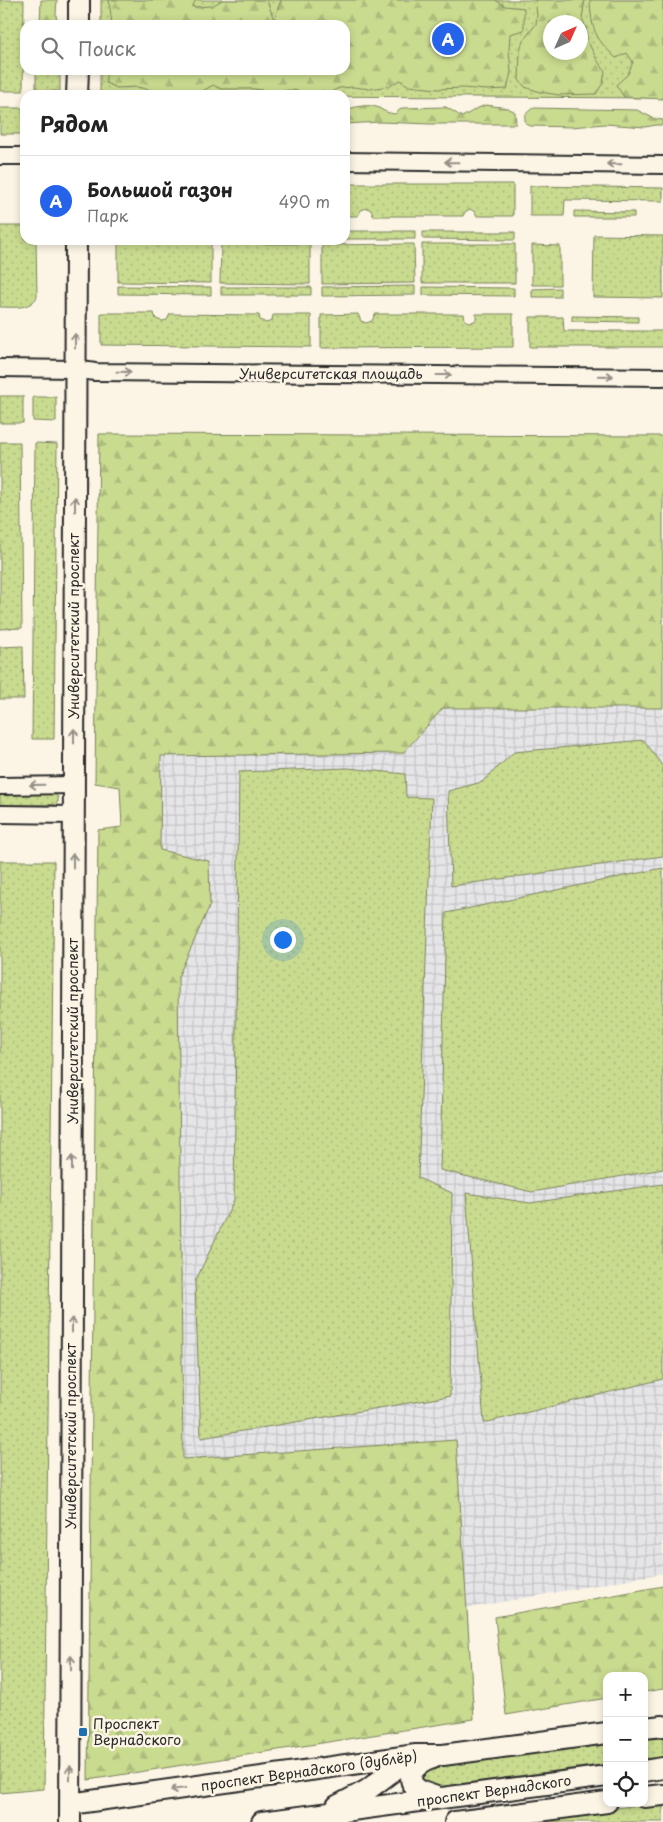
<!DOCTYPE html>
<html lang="ru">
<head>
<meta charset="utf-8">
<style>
  :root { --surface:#fff; --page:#f6f6f6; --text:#222; --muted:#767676; --line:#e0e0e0; --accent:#2563eb }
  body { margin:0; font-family:"Playpen Sans",sans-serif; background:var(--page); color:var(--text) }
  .controls { position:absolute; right:15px; bottom:15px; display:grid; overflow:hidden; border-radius:10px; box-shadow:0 2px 8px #0003 }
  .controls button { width:45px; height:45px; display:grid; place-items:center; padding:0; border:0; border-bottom:1px solid var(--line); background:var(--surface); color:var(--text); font:25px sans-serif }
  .compass { position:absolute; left:543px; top:15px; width:45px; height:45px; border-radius:50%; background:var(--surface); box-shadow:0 2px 8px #0003; rotate:45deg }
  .you { position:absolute; left:282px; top:939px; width:18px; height:18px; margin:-12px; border:4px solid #fff; border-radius:50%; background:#1a73e8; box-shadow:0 0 0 8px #1a73e833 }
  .badge { display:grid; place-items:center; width:32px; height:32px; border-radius:50%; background:var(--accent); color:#fff; font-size:16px; font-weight:700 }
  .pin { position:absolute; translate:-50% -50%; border:2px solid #fff; box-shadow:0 1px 5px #0006 }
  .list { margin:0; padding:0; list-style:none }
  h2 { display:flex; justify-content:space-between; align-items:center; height:65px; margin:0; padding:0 20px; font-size:21px }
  h2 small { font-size:16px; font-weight:400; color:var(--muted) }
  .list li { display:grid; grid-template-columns:32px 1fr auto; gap:15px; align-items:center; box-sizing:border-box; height:90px; padding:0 20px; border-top:1px solid var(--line) }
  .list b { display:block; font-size:19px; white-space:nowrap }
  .list p { margin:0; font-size:16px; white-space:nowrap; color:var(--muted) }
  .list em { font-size:16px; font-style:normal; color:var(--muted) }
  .icon { flex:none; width:28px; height:28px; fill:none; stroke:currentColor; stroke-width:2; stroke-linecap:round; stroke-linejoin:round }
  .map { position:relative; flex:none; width:663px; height:1822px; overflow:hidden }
  .search { position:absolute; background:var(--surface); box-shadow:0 2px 8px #0003; left:20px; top:20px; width:330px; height:55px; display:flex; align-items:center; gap:12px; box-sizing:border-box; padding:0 18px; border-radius:15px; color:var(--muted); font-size:19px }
  .panel { position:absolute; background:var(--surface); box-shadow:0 2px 8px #0003; left:20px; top:90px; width:330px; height:155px; border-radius:15px }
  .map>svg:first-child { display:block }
  .industrial { fill:url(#industrial-grid) }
  .grass { fill:url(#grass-dots); stroke:#7a835d; fill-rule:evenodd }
  .forest { fill:url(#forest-firs); stroke:#7a835d; fill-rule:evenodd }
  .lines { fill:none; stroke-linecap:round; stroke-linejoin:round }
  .minor-casing { stroke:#2b2b2b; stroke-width:20 }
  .major-casing { stroke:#2b2b2b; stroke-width:24 }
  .minor { stroke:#fcf5e5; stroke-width:16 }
  .major { stroke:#fcf5e5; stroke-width:20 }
  .oneway { stroke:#949088 }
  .poi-dot { fill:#1f6fb2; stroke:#fcf5e5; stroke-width:2 }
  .labels { text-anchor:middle; stroke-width:5; stroke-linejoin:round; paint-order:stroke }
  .street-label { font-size:14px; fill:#2b2b2b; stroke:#fcf5e5 }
  .poi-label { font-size:14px; fill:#2b2b2b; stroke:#fcf5e5; text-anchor:start }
</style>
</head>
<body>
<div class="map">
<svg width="663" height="1822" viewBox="0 0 663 1822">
  <defs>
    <pattern id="industrial-grid" width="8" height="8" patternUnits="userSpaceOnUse" patternTransform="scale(1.25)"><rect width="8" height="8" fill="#e5e4e7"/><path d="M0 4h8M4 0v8" fill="none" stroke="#c5c4c6"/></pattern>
    <pattern id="grass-dots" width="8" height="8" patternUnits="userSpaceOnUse" patternTransform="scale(1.25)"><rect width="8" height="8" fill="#c9db8f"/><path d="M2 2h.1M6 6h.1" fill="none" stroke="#adbc7c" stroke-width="1.8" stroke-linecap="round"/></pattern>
    <pattern id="forest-firs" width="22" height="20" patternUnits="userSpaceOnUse" patternTransform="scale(1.25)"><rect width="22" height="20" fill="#c9db8f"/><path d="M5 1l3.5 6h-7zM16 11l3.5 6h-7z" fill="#adbc7c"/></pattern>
  </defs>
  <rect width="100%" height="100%" fill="#fcf5e5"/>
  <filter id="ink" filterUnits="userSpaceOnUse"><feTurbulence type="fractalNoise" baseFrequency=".02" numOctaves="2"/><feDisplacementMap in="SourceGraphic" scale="10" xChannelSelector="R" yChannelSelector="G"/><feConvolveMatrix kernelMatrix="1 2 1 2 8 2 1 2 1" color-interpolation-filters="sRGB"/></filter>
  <g filter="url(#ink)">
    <path class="industrial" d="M663,594V1573L468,1608L474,1719L138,1764L144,875L142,692Z"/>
    <path class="grass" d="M0,0H24L23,91H0Z
      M101,0H663V98L100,95V70H345V25H101ZM550,22H580V52H550Z
      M36,70H60V91H36Z
      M0,108H23V134H0Z
      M345,184H513V216H477L475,212L470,209L465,212L463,216H373L371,210L367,208L361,210L358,216H345Z
      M530,186L663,188V201L565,200L564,216H530Z
      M574,211L634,212V217H574Z
      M0,226H25V240H36L37,297C29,310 14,307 0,307Z
      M345,231H415V239H345Z
      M423,232H515V240L423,239Z
      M594,235L663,236V298L593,297Z
      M118,241L211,242V283L118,282Z
      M221,244H310V284L220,283Z
      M414,244L415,283L322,284V245Z
      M422,244H515V283H422Z
      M532,245L560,246V285H532Z
      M118,286L211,287V295L118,294Z
      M415,286V295L322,296V287Z
      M221,287H311V295H221Z
      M423,287L514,288V296L423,295Z
      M560,288V297H532V289Z
      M101,313H154L156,319L162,321L167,320L170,314L259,315L260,320L266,323L272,321L273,315H311V347L101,345Z
      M358,314L361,321L366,323L372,321L375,314H464L465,320L470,323L476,320V314H513V347L321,348V315Z
      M572,316L638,317V322L572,321Z
      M530,317H563L564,331H663V347H530Z
      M0,396H23V423H0Z
      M33,397H56V422L33,421Z
      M0,442H20L22,628L0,629Z
      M35,443L57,444L54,739H32Z
      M23,646L24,699H0V647Z
      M644,740L663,767V856L451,886L448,791L482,782L514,752Z
      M348,768L405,774L406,797L432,798L418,1178L452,1193L450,1396L201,1438L195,1282L234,1200L239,772Z
      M0,793H53L58,797V802L54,805H0Z
      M0,861H54L44,1789L0,1793Z
      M663,868V1169L532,1192L440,1170L446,913Z
      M663,1184V1379L484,1423L466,1193L530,1203Z
      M663,1734V1757L644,1759V1737Z
      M607,1742V1764L430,1788H424L419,1774L434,1765Z
      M663,1802V1822H506Z"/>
    <path class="forest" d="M41,0H57L56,14L57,25H40Z
      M109,0H196L192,7L212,6L222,0H267L274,20L281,0H495L505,6L524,8V30L510,34L509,50L511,72L507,89L486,90L463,88L437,89L409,86L400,80L389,86L370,89L353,87L339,88L325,95L290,90L274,92L255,89H221L213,85L201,92L183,93L170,90L154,91L137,87L117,88L106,83V70H345V25H112Z
      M535,0H585L582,18L586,28L587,40L597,60L605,71L603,83L596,94L559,95L540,92L525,87L519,80L520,50L523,41L536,24L537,15ZM550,22H580V52H550Z
      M590,0H663V99L624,97L616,85L628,74L633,62L627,53L616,58C595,39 591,28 590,0Z
      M486,105L508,108L515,112L516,124H430L380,122L345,124V110C355,107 369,103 379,108C385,112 388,113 395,114L402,108L446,107L462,117L478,108Z
      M533,108L637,110L655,119L663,120V125H656L645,127L605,124L572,127L531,126L526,124C523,115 526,113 533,108Z
      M99,434L663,436V708H443L403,753L161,756L160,850L209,861L210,905L178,977L183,1459L456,1440L474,1719L88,1780L98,830L122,827L120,787L95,783Z
      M663,1586V1689L644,1692V1676H607V1698L506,1715L495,1617Z"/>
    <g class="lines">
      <g class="minor-casing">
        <path id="minor" d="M0,156H25
          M345,161L663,165
          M0,368L75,369L95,372L663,377
          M0,786L74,785
          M0,814L74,815"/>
      </g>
      <g class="major-casing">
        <path id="major" d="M79,25V0
          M77,95L78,70
          M644,1728L663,1726
          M433,1758C422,1761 404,1772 414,1786C420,1793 432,1795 439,1798
          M644,1771L663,1768
          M644,1797L663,1795
          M70,1804L416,1755H443L607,1733
          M337,1806L366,1791L410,1758
          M70,1822L76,240
          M262,1822L607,1776
          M455,1822L607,1802"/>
      </g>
      <use href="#minor" class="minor"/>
      <use href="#major" class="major"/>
    </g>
    <defs><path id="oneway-shaft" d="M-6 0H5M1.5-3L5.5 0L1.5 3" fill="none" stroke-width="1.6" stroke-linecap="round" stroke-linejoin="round" transform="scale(1.25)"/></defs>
    <g class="oneway">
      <use href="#oneway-shaft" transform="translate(452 162) rotate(-179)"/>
      <use href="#oneway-shaft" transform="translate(614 164) rotate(-179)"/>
      <use href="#oneway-shaft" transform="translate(75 341) rotate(-90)"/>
      <use href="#oneway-shaft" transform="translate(124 372) rotate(1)"/>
      <use href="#oneway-shaft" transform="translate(444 375)"/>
      <use href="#oneway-shaft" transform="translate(606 376) rotate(1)"/>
      <use href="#oneway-shaft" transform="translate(75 504) rotate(-90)"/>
      <use href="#oneway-shaft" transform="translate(74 736) rotate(-90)"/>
      <use href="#oneway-shaft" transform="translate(37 785) rotate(179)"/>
      <use href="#oneway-shaft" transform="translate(73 861) rotate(-90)"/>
      <use href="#oneway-shaft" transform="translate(72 1163) rotate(-90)"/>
      <use href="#oneway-shaft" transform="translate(72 1325) rotate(-90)"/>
      <use href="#oneway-shaft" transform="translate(71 1663) rotate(-90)"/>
      <use href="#oneway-shaft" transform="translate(70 1773) rotate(-90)"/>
      <use href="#oneway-shaft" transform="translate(178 1789) rotate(172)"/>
    </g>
  </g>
  <rect class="poi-dot" x="78" y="1727" width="10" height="10" rx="2.5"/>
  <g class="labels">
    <g class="street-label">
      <text x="331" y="379">Университетская площадь</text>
      <text transform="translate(74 626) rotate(-90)" y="5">Университетский проспект</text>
      <text transform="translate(73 1031) rotate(-90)" y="5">Университетский проспект</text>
      <text transform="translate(71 1436) rotate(-90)" y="5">Университетский проспект</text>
      <text transform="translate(309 1771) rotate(-8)" y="5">проспект Вернадского (дублёр)</text>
      <text transform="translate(494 1791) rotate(-8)" y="5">проспект Вернадского</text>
    </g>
    <g class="poi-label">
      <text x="93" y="1729">Проспект<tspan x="93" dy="16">Вернадского</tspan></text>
    </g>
  </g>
</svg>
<div class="controls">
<button>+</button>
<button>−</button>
<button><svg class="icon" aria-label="locate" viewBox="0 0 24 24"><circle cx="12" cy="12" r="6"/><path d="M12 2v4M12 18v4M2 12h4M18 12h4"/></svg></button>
</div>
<svg class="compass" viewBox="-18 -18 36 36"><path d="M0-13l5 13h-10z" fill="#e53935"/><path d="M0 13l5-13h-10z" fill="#767676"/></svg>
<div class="you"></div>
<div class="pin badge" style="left:448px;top:39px">A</div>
<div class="search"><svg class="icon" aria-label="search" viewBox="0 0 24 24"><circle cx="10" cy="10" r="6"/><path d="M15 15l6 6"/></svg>Поиск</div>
<section class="panel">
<h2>Рядом<small></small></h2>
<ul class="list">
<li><span class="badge">A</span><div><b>Большой газон</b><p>Парк</p></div><em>490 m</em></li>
</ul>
</section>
</div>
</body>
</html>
